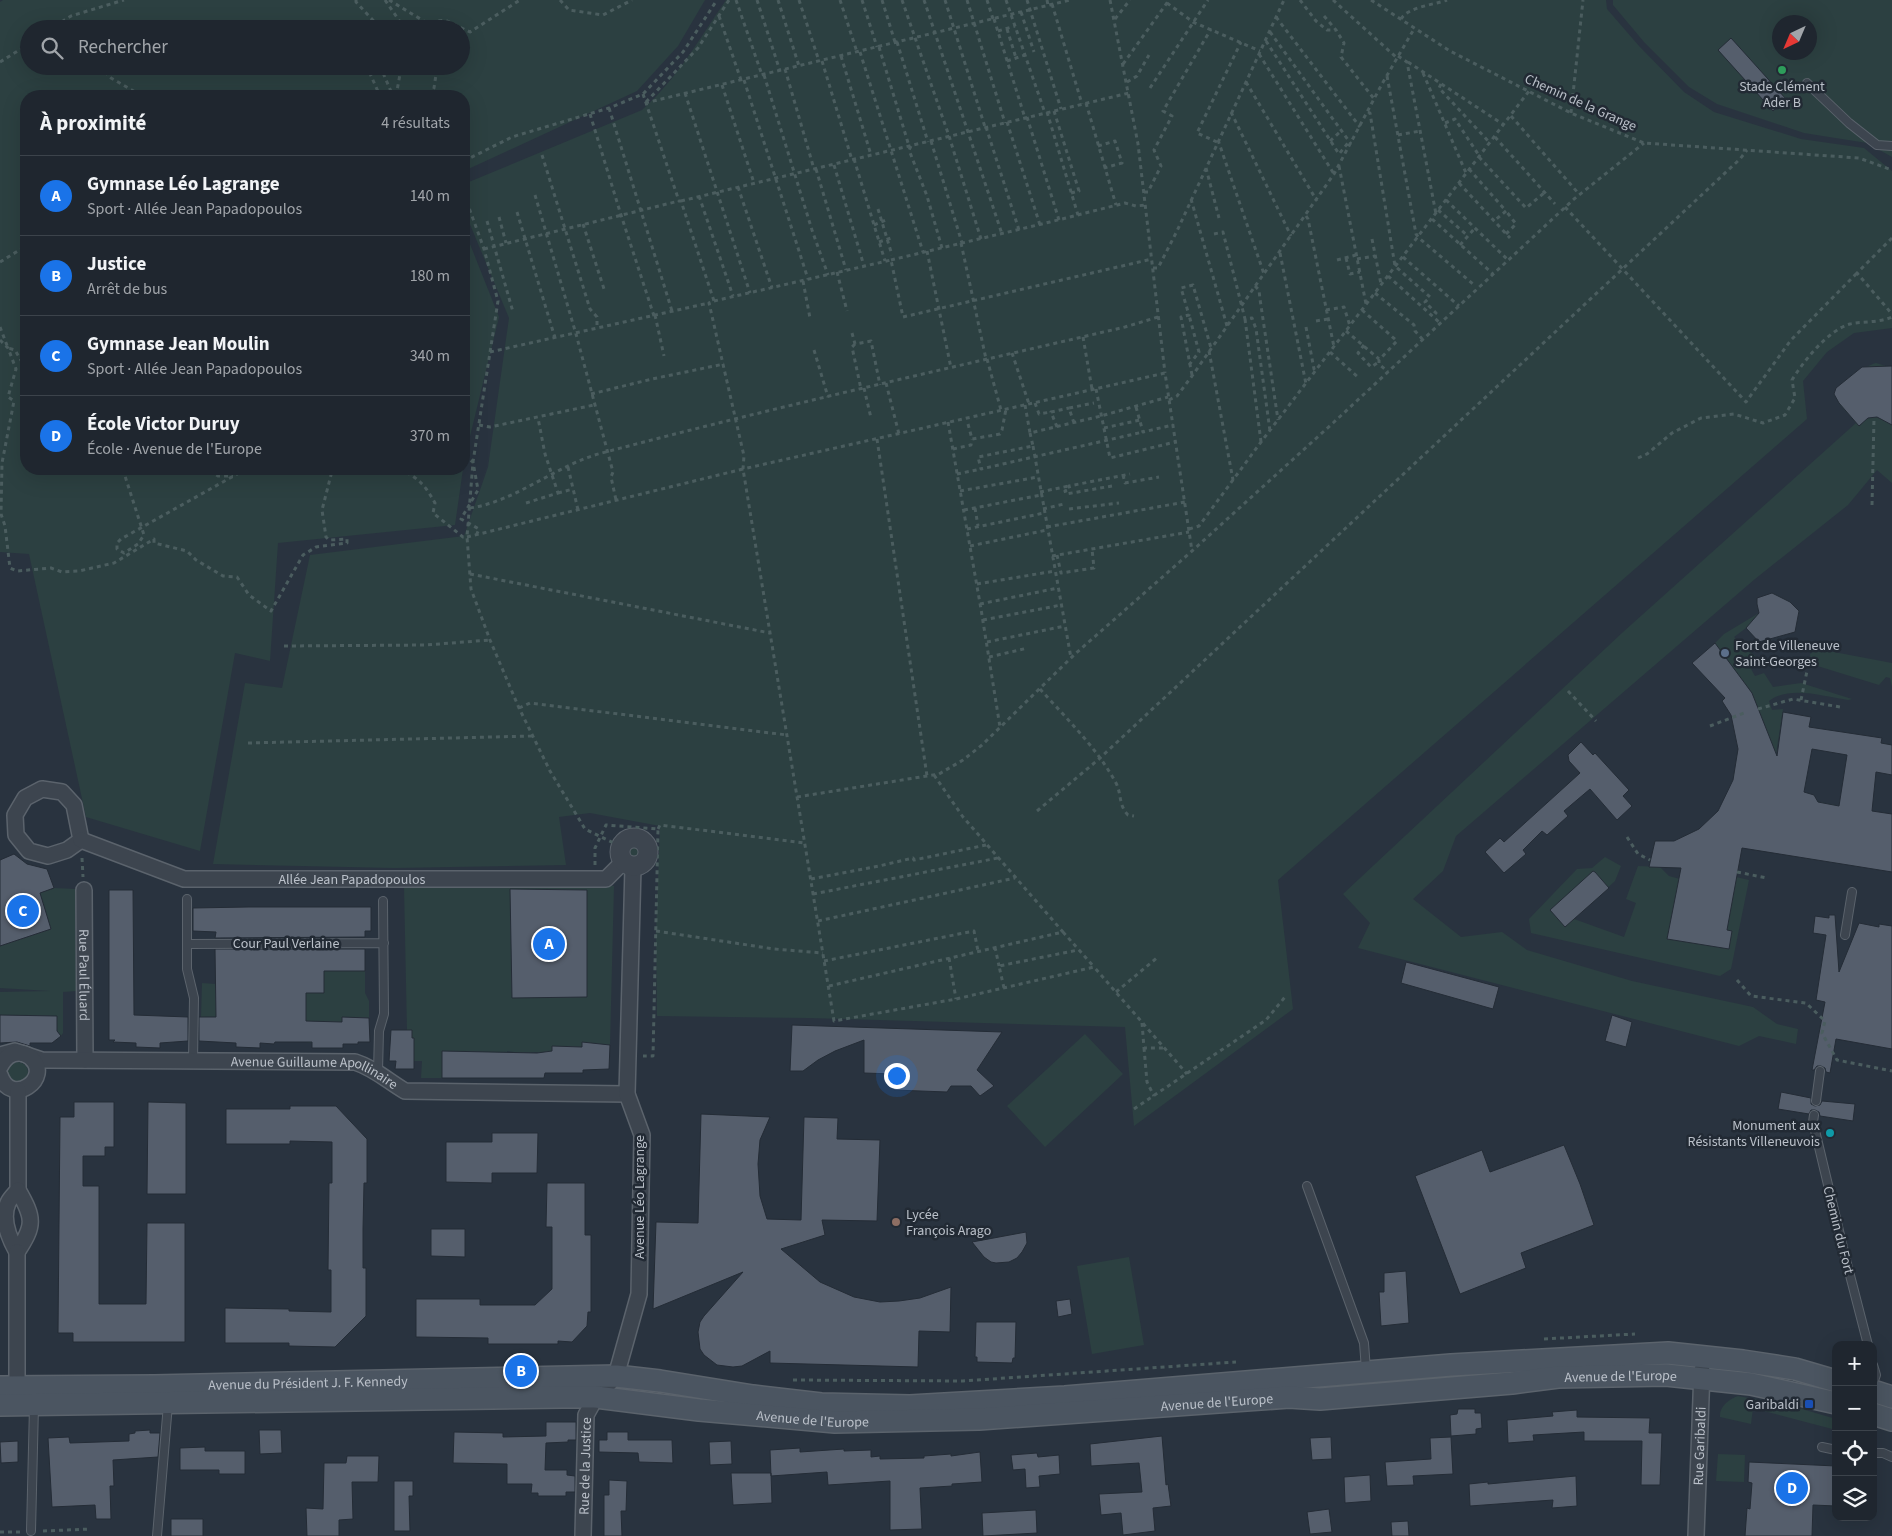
<!DOCTYPE html>
<html lang="fr">
<head>
<meta charset="utf-8">
<style>
  :root { --surface:#1f262f; --page:#2c323b; --text:#f1f3f6; --muted:#a1a5aa; --line:#3c434b; --accent:#1a73e8 }
  body { margin:0; font-family:"Source Sans 3",sans-serif; background:var(--page); color:var(--text) }
  .controls { position:absolute; right:15px; bottom:15px; display:grid; overflow:hidden; border-radius:10px; box-shadow:0 5px 20px #0002 }
  .controls button { width:45px; height:45px; display:grid; place-items:center; padding:0; border:0; border-bottom:1px solid var(--line); background:var(--surface); color:var(--text); font:25px sans-serif }
  .compass { position:absolute; left:1772px; top:15px; width:45px; height:45px; border-radius:50%; background:var(--surface); box-shadow:0 5px 20px #0002; rotate:224deg }
  .you { position:absolute; left:896px; top:1075px; width:18px; height:18px; margin:-12px; border:4px solid #fff; border-radius:50%; background:#1a73e8; box-shadow:0 0 0 8px #1a73e833 }
  .badge { display:grid; place-items:center; width:32px; height:32px; border-radius:50%; background:var(--accent); color:#fff; font-size:16px; font-weight:700 }
  .pin { position:absolute; translate:-50% -50%; border:2px solid #fff; box-shadow:0 1px 5px #0006 }
  .list { margin:0; padding:0; list-style:none }
  h2 { display:flex; justify-content:space-between; align-items:center; height:65px; margin:0; padding:0 20px; font-size:21px }
  h2 small { font-size:16px; font-weight:400; color:var(--muted) }
  .list li { display:grid; grid-template-columns:32px 1fr auto; gap:15px; align-items:center; box-sizing:border-box; height:80px; padding:0 20px; border-top:1px solid var(--line) }
  .list b { display:block; font-size:19px; white-space:nowrap }
  .list p { margin:0; font-size:16px; white-space:nowrap; color:var(--muted) }
  .list em { font-size:16px; font-style:normal; color:var(--muted) }
  .icon { flex:none; width:28px; height:28px; fill:none; stroke:currentColor; stroke-width:2; stroke-linecap:round; stroke-linejoin:round }
  .map { position:relative; flex:none; width:1892px; height:1536px; overflow:hidden }
  .search { position:absolute; background:var(--surface); box-shadow:0 5px 20px #0002; left:20px; top:20px; width:450px; height:55px; display:flex; align-items:center; gap:12px; box-sizing:border-box; padding:0 18px; border-radius:28px; color:var(--muted); font-size:19px }
  .panel { position:absolute; background:var(--surface); box-shadow:0 5px 20px #0002; left:20px; top:90px; width:450px; height:385px; border-radius:20px }
  .map>svg:first-child { display:block }
  .green { fill:#2c4041; fill-rule:evenodd }
  .building { fill:#555e6c; stroke:#242c36; fill-rule:evenodd }
  .lines { fill:none; stroke-linecap:round; stroke-linejoin:round }
  .service-casing { stroke:#5b636c; stroke-width:10 }
  .minor-casing { stroke:#5b636c; stroke-width:18 }
  .tertiary-casing { stroke:#5b636c; stroke-width:21 }
  .secondary-casing { stroke:#5b636c; stroke-width:24 }
  .path { stroke:#4b5d5f; stroke-width:3; stroke-dasharray:4 4; stroke-linecap:butt }
  .service { stroke:#3d454f; stroke-width:8 }
  .minor { stroke:#3d454f; stroke-width:15 }
  .tertiary { stroke:#3d454f; stroke-width:19 }
  .secondary { stroke:#4b5561; stroke-width:21 }
  .leisure-dot { fill:#2e9e5b; stroke:#222a34; stroke-width:2 }
  .service-dot { fill:#5c6f8a; stroke:#222a34; stroke-width:2 }
  .culture-dot { fill:#0f9aa8; stroke:#222a34; stroke-width:2 }
  .education-dot { fill:#8d6e63; stroke:#222a34; stroke-width:2 }
  .transit-dot { fill:#1a4fb4; stroke:#222a34; stroke-width:2 }
  .labels { text-anchor:middle; stroke-width:5; stroke-linejoin:round; paint-order:stroke }
  .poi-label { font-size:14px; fill:#bac0c9; stroke:#222a34; text-anchor:start }
  .street-label { font-size:14px; fill:#bac0c9; stroke:#222a34 }
</style>
</head>
<body>
<div class="map">
<svg width="1892" height="1536" viewBox="0 0 1892 1536">
  <rect width="100%" height="100%" fill="#29333f"/>
  <path class="green" d="M3,0H705L678,46L637,91L464,171V96H26V469H463L455,525L278,543L270,661L235,653L200,851L86,817L29,554L0,552V2ZM29,29H461V66H29Z
    M726,0H1606L1607,9L1639,46L1684,92L1714,112L1801,139L1864,148L1892,171V328L1854,333L1827,352L1803,381L1807,419L1278,880L1293,1009L1134,1126L1125,1027L809,1018L657,1016L656,931L660,826L590,813L559,817L566,865L394,868L213,864L245,683L282,688L310,555L464,536L488,467L509,318L464,210V184L642,110C677,79 700,38 726,0Z
    M1613,0H1892V157L1867,143L1804,133L1717,104L1689,87L1644,42L1613,5ZM1780,22H1810V52H1780Z
    M464,229L499,317L464,461Z
    M1876,363L1892,368V483L1877,470L1848,505L1755,579L1456,836L1443,871L1413,899L1461,937L1502,932L1527,950L1632,981L1753,1007L1777,1024L1798,1029L1796,1044L1759,1036L1739,1046L1358,948L1370,923L1343,894L1622,633L1856,423L1840,405L1834,394C1840,381 1863,367 1876,363Z
    M1772,593L1790,602L1799,611L1795,632L1759,642L1746,628L1734,637L1759,659L1758,663L1751,669L1755,676L1764,673L1773,687L1801,683L1852,699L1848,700C1825,697 1790,685 1769,701L1772,710L1783,709L1770,792L1856,809L1753,846L1767,732L1752,693L1715,643L1724,634L1759,613Z
    M1818,649L1892,663V687L1890,678L1886,677L1879,685L1811,664L1810,654Z
    M624 852a10 10 0 1 1 20 0a10 10 0 1 1-20 0Z
    M1605,857L1621,866L1615,881L1574,919L1624,937L1636,903L1626,899L1638,866L1660,867L1669,876L1687,881L1736,877L1749,880L1731,969L1720,976L1531,933L1529,919L1577,869L1592,868Z
    M614,886L610,1045L582,1042V1049L551,1073H545V1052L514,1053V1052L507,1051L506,1078H499V1053H488V1052L442,1051V1078H421L422,1061H414V1038H412V1031L407,1030L404,887Z
    M54,888L75,889L76,991L63,992V1033L61,1036L57,1031V1016L0,1015V992L50,991L0,988V946L51,929L40,893Z
    M323,952H345V971H365V993L369,1001V1018L343,1017L342,1023L312,1021V1043L305,1042L306,1016L201,1017L202,983L215,984L216,993H324Z
    M1085,1034L1123,1074L1045,1147L1007,1106Z
    M8 1072a10 10 0 1 1 20 0a10 10 0 1 1-20 0Z
    M1129,1257L1144,1345L1092,1354L1077,1266Z
    M1738,1396L1780,1404V1407L1793,1411L1795,1407L1836,1419V1430L1753,1408L1751,1424L1720,1417C1719,1407 1729,1399 1738,1396Z
    M1718,1454L1745,1455L1744,1482L1716,1481Z"/>
  <path class="building" d="M1731,38L1786,99L1773,111L1718,50Z
    M1892,366V425L1877,417L1868,418L1859,426L1839,403L1834,394L1836,388L1862,367Z
    M1772,593L1790,602L1799,611L1795,632L1759,642L1746,628L1759,613L1757,604V598Z
    M1715,643L1752,693L1777,756L1783,712L1811,717L1809,727L1882,738L1881,743L1892,745V775L1876,772L1872,811L1892,814V872L1742,848L1727,930L1732,931L1729,949L1667,939L1681,868L1649,867L1655,841H1674L1699,829L1718,811L1733,780L1738,749L1731,715L1722,701L1725,698L1692,663ZM1812,749L1847,755L1839,806L1818,802L1814,795L1804,792Z
    M1581,742L1593,755L1595,753L1629,790L1623,796L1632,806L1617,820L1590,789L1564,811L1568,816L1547,835L1542,831L1523,850L1526,854L1504,873L1485,852L1500,838L1504,842L1580,773L1569,761L1568,755Z
    M14,854L27,864L47,869L54,888L40,893L51,929L0,946V860Z
    M1593,871L1595,872L1609,888L1565,927L1550,910Z
    M510,889L587,890V997L512,998Z
    M109,890H133L134,1015L188,1017V1041L160,1043V1048L136,1047V1043L113,1042L115,1040H109Z
    M248,907H371V931H365V937L215,938L216,932L193,931V908Z
    M1829,915H1835L1839,972L1859,923L1879,927V924L1892,926V1049L1836,1039L1830,1073L1826,1072L1825,1068L1821,1066H1817L1814,1070H1812L1825,1002L1816,1000L1826,935L1813,933L1815,916L1829,918Z
    M215,949H365V971H324V993H306V1021L342,1022V1017L369,1018L370,1042H358V1044H343V1048H312V1042H275L274,1044L260,1043V1048L236,1047V1043L199,1041V1017H216Z
    M1406,962L1499,987L1493,1009L1401,983Z
    M0,1015L57,1016V1031L61,1036L52,1043H30V1046L17,1042L0,1043Z
    M1612,1015L1632,1022L1626,1047L1605,1041Z
    M792,1025L1002,1032L977,1070L994,1086L980,1096L971,1086H951L947,1092L894,1090V1074L864,1073V1040L835,1051L818,1060L803,1071H790Z
    M391,1030H412V1038H414V1069H395L396,1061H389Z
    M582,1042L610,1045L609,1069L583,1070V1073H545L544,1078H442V1051L537,1053L552,1051V1046L582,1047Z
    M1781,1092L1811,1098V1104L1815,1106L1820,1105L1822,1101L1855,1104L1853,1121L1820,1116L1819,1112L1815,1110H1811L1809,1114L1778,1109Z
    M74,1102H114V1147H105V1156H83V1186H99V1304H146L147,1223H185V1342H73V1333H58L60,1117H74Z
    M148,1102L186,1103V1194H147Z
    M290,1106H336L367,1139V1183H364L363,1229V1268H366V1316L335,1347L289,1346V1343H225V1308L289,1309V1311L331,1312V1270H328L329,1183H332V1142L290,1141V1144H226V1109H290Z
    M701,1114L770,1117L760,1140L758,1164L760,1196L767,1219L801,1220L804,1117L838,1118L837,1139L880,1140L877,1221L822,1220L825,1235L781,1249L820,1282L854,1297L880,1302L899,1301L920,1298L951,1287L950,1332L919,1331L918,1367L770,1363V1351L742,1366L733,1367L717,1365L704,1355L700,1349L698,1332L700,1322L704,1316L743,1272L653,1309L656,1222L698,1223Z
    M492,1133H538L537,1173H492V1183L446,1182V1142H492Z
    M1564,1145L1580,1184L1594,1225L1521,1253L1526,1268L1460,1294L1415,1176L1482,1150L1490,1172Z
    M547,1183H585V1235H591V1312H588L587,1326L572,1342L558,1341V1344H488V1338L416,1337V1299H480V1305H535L552,1289V1227H546Z
    M431,1229H465V1257L431,1256Z
    M1026,1232L1027,1243L1022,1252L1017,1258L1009,1262L996,1263L991,1262L984,1257L972,1242Z
    M1406,1271L1409,1323L1381,1326L1379,1292H1384V1273Z
    M1070,1299L1072,1314L1058,1317L1056,1301Z
    M976,1322H1016L1015,1358H1013L1012,1363L977,1362V1357H975Z
    M1458,1409H1475V1413H1481L1482,1428L1476,1429V1434L1451,1436L1450,1415L1457,1414Z
    M1577,1410V1417L1650,1418L1649,1433H1662L1660,1485H1641L1642,1441H1584V1432L1533,1435L1534,1441L1508,1443L1507,1420L1553,1416L1552,1412Z
    M546,1422H576V1440H568V1442L546,1443L545,1470H567V1475L575,1476V1492H566V1496H538V1493H531L532,1484H507V1464L453,1463L454,1432L503,1433V1437L546,1436Z
    M150,1430V1433H160L158,1457L113,1460L114,1486H110L111,1519H96L95,1505L52,1507L48,1438L69,1437L70,1443L129,1441V1434L135,1433V1431Z
    M259,1430H281L282,1453L260,1454Z
    M607,1432H628V1440H672L673,1463L639,1462L638,1453L599,1452V1440H607Z
    M1162,1436L1166,1485L1168,1484L1171,1506L1153,1508L1155,1531L1123,1535L1121,1513L1101,1515L1099,1494L1142,1492L1139,1463L1091,1466L1090,1444Z
    M1331,1437L1332,1459L1312,1460L1310,1438Z
    M1451,1437L1453,1474L1413,1476L1414,1485L1387,1486L1385,1462L1431,1459L1430,1438Z
    M18,1441V1462L1,1463L0,1442Z
    M731,1441L732,1464L710,1465L709,1442Z
    M205,1447V1451H245V1474H219V1470H180V1448Z
    M800,1448V1452L844,1449V1451L871,1450V1457L880,1456V1459L924,1458V1456L951,1454V1456L980,1452L982,1482L952,1484V1486L920,1488L922,1529L890,1530V1481L828,1485L827,1472L771,1476L770,1450Z
    M1037,1453L1038,1457L1059,1455L1060,1474L1039,1476L1040,1487L1026,1488L1025,1469L1013,1470L1011,1455Z
    M347,1456H379L378,1482H352L353,1519L339,1520V1536H307L306,1508L323,1509L324,1463H346Z
    M1749,1462L1836,1466V1506L1813,1505L1812,1536H1745L1747,1508L1750,1509L1752,1483L1748,1482Z
    M731,1473H771L772,1503L733,1505Z
    M1370,1475L1371,1501L1345,1503L1344,1477Z
    M1576,1476L1577,1506L1552,1508L1553,1500L1470,1506L1469,1484L1488,1482V1484Z
    M609,1480L627,1481L626,1511H621L622,1536H604V1495H609Z
    M394,1481H413V1496H409L410,1531H394Z
    M1329,1509L1332,1532L1310,1534L1307,1512Z
    M1036,1510L1037,1533L983,1536L982,1513Z
    M171,1519H203V1536H171Z
    M1408,1521L1409,1536H1392L1391,1522Z"/>
  <g class="lines">
    <g class="service-casing">
      <path id="service" d="M1807,83L1849,123L1877,145L1892,146
        M187,899V969L194,998L193,1061
        M1845,935L1852,892
        M188,944L384,943
        M378,1072L379,1031L384,1014L383,901
        M1816,1101L1820,1071
        M1814,1115L1813,1122L1845,1256L1868,1345
        M1307,1186L1364,1343L1366,1370
        M1873,1365L1876,1375L1873,1383
        M1822,1447L1836,1450
        M1873,1453H1883L1892,1457
        M31,1531L34,1406
        M157,1536L168,1404"/>
    </g>
    <g class="minor-casing">
      <g id="minor">
        <path d="M42,789L62,792L74,805L81,840L67,850L48,856L29,851L16,835L15,815L25,798Z"/>
        <path id="s1" d="M81,840L184,879H606L623,862"/>
        <path id="s2" d="M84,890L85,1060"/>
        <path id="s3" d="M0,1055L15,1051L42,1060L355,1062C374,1068 388,1081 405,1091L627,1094"/>
        <path d="M0,1067C3,1061 6,1056 13,1054C19,1052 26,1053 31,1058C53,1078 11,1108 0,1075"/>
        <path d="M18,1090V1190"/>
        <path d="M18,1190C34,1218 35,1225 17,1252C9,1238 1,1219 8,1203C10,1198 15,1194 18,1190Z"/>
        <path d="M17,1387V1252"/>
        <path id="s4" d="M583,1536L586,1415L596,1397L616,1376L639,1294L642,1135L627,1094L633,867"/>
        <path id="s5" d="M1696,1536L1702,1370"/>
      </g>
    </g>
    <g class="tertiary-casing">
      <path id="tertiary" d="M620 852a14 14 0 1 1 28 0a14 14 0 1 1-28 0Z"/>
    </g>
    <g class="secondary-casing">
      <g id="secondary">
        <path id="s6" d="M0,1387L154,1386L616,1376L660,1381L753,1396L821,1404L910,1406L1065,1397L1451,1365L1668,1353L1743,1361L1795,1369L1836,1381"/>
        <path d="M1873,1391L1892,1397"/>
        <path id="s7" d="M0,1405L563,1397H596L699,1410L835,1422L979,1419L1289,1397L1320,1399L1512,1383L1558,1377L1666,1375L1751,1384L1836,1403"/>
        <path d="M1873,1414L1892,1420"/>
      </g>
    </g>
    <path class="path" d="M356,0V2L381,29
      M385,0L405,29
      M389,0L427,23L445,20L470,32L520,0
      M560,0L569,10L603,15L632,0
      M736,0L762,75
      M757,0L780,71
      M778,0L799,66
      M799,0L819,61
      M840,0L857,52
      M862,0L877,47
      M882,0L895,42
      M902,0L949,136L981,239
      M924,0L1002,234
      M945,0L985,127
      M967,0L1005,123
      M987,0L993,19
      M1006,0L1045,113
      M1027,0L1061,109
      M1047,0L1048,5
      M1110,0L1138,144L1165,373
      M1300,0L1316,21L1327,30H1335
      M1333,0L1397,58
      M1371,0L1450,51L1571,113L1644,143L1859,158L1892,170
      M1167,3L1193,22L1260,51
      M1052,4L1082,104
      M1021,12L1034,52
      M719,16L741,80
      M1324,16L1336,30L1344,43L1341,57L1375,100
      M1276,17L1360,127
      M994,19L1025,118
      M1115,19L1130,0
      M1401,19C1408,7 1433,5 1447,0
      M51,29L63,21
      M68,29L63,21L71,16L124,0
      M348,29L347,26L352,29
      M1007,29L1016,58
      M998,31L1015,26
      M1270,32L1351,144
      M1266,41L1339,154L1348,143
      M897,42L928,142
      M879,47L909,146
      M860,52L923,252
      M1259,54L1334,174
      M841,56L871,155
      M1398,56L1407,62L1436,214
      M822,61L852,160
      M1007,61L1025,55
      M0,62L29,44
      M1408,62L1504,125
      M1123,64L1169,0
      M99,66L111,78L142,96
      M365,66L368,69L380,96
      M380,66L393,96
      M785,69L814,169
      M1423,73L1466,173
      M764,75L812,230L828,275
      M1387,76L1416,234L1419,238L1473,284
      M744,80L808,279
      M1127,82L1137,76L1149,55
      M1246,82L1317,201
      M1441,84L1439,88L1490,143
      M722,85L754,183
      M1150,88L1208,0
      M685,93L750,293
      M643,94L679,201H681L714,301L709,303L744,456L743,469L1165,373L1192,551
      M396,96L401,69L400,66
      M430,96L434,88L437,68L435,66
      M646,102L698,48L729,0
      M645,103L1070,0
      M1086,103L1116,205
      M609,108L672,311
      M1054,111L1079,191L1071,193
      M1047,112L1078,215
      M1231,112L1291,236
      M1368,112L1370,113L1395,266L1430,297L1425,302L1436,313L1433,316
      M1571,113L1583,0
      M590,114L621,215L654,316
      M1511,116L1579,194
      M1027,117L1059,220
      M1007,122L1040,225
      M1445,123L1455,119L1480,157
      M986,127L1019,230
      M1398,135L1420,131
      M1495,137L1555,204
      M1218,140L1264,274
      M931,141L962,243
      M1330,141L1340,132
      M1217,142L1197,133L1241,42
      M911,146L909,150L927,196L942,248
      M1098,146L1115,141L1122,163L1104,168
      M542,155L590,309L597,317V329
      M1479,157L1526,208L1544,193
      M854,159L885,261
      M464,161L512,137L609,108L643,94L683,52L717,0
      M834,165L864,266
      M1339,166L1366,304
      M1206,168L1219,218
      M816,169L846,270
      M1469,169L1506,211L1494,221
      M1459,183L1510,238
      M738,187L772,288
      M1144,192H1148L1161,166L1154,150L1172,116L1163,111L1211,29
      M464,194L484,249L498,301L473,462L467,537L471,589L490,640L519,708L550,771L585,829L620,846
      M535,195L576,334L613,472L611,477L616,500
      M699,196L733,296
      M1191,199L1227,326
      M1446,200L1508,260
      M681,201L1129,93
      M1565,207L1746,402L1791,340L1857,273
      M878,209L892,255
      M1438,210L1468,236
      M517,212L555,338
      M1306,216L1308,219L1334,347
      M499,217L506,243
      M1432,219L1493,274
      M487,221L513,312
      M583,224L605,292
      M874,225L888,219
      M1214,234L1223,232L1245,319L1252,318L1256,329L1270,431
      M1506,234L1516,224L1506,211
      M1892,238L1857,273L1892,314
      M1372,239L1381,284
      M879,242L894,237
      M961,243L986,359
      M1460,245L1475,228
      M484,249L679,201
      M927,251L951,368
      M1280,253L1306,384
      M1403,257L1459,306
      M1346,258L1350,274L1360,272
      M1357,259L1375,256
      M891,260L1050,222L1125,203L1136,206L1146,205
      M1337,260L1356,255
      M0,262L26,246
      M1153,268H1158L1177,231L1284,0
      M837,272L847,311
      M1388,276L1440,323
      M803,281L810,318
      M1255,286L1259,290L1260,299L1278,420
      M1375,293L1414,325L1415,331L1423,340
      M714,301L891,260L903,317L1152,259
      M1326,310L1344,307L1350,326
      M1362,310L1397,341L1379,360V364L1388,372
      M655,315L664,356
      M1245,319L1261,442
      M1316,321L1328,319
      M0,327L8,348L15,350L26,369
      M1306,327L1314,369L1316,371
      M1346,331L1379,359
      M852,333L855,344L871,341L880,385
      M1083,337L1092,389
      M0,340L8,348L16,369L8,397L14,401L2,463L1,514L5,526L10,568L17,571L51,568L62,572L79,571L114,563L154,539V543L187,551L196,560L223,576L237,577L249,595L271,611L303,555L316,547L347,543V539L329,540L326,537L322,510L331,475L327,469
      M855,344L852,347L861,389
      M1364,345L1358,353L1371,367L1379,362
      M814,350L828,397
      M1209,351L1233,480
      M490,352L709,303
      M1330,352L1359,378
      M1012,353L1029,404
      M987,359L1001,410
      M1189,365L1199,352L1189,315
      M1192,375L1181,317L1189,315L1181,288L1193,285L1211,348
      M886,383L899,434
      M864,388L871,418
      M1096,389L1110,458L1175,442
      M591,394L652,379L724,364
      M1169,400L1177,396L1192,376L1334,174L1382,84L1414,29
      M1035,403L1039,414L1051,412
      M1025,405L1030,433L1101,416L1168,397
      M1136,407L1143,432L1173,425
      M948,422L981,609L1000,727
      M1074,423L1069,408L1094,403
      M968,424L972,439L1000,434L1002,430L1006,409
      M479,425L490,427L594,405
      M1057,427L1051,412L1069,408
      M1104,428L1140,420
      M1030,433L1033,446L978,457L981,469L1143,432
      M877,439L927,776
      M1033,446L1071,658
      M953,449L971,445L972,439
      M464,456L473,462L478,490L461,519L479,529L476,536
      M1638,458L1647,454L1672,433L1701,418L1734,414L1763,423L1785,415L1795,398L1792,380C1803,362 1828,330 1850,324C1863,321 1879,323 1892,317
      M568,467L578,510
      M126,469L125,476L144,535L138,544L124,553L117,549V543L121,539L246,469
      M214,469L213,473L218,476H233
      M399,469C418,477 425,485 435,503L433,513L463,537H468
      M957,474L981,469
      M1123,475L1125,483L1159,477
      M1112,486L1066,494L1065,491L1070,489L1069,486L1130,474
      M960,491L1038,477
      M1040,492L1069,486
      M558,493L573,489
      M526,503L558,493L545,454L538,418
      M1872,505L1874,418
      M470,508C515,502 558,464 602,453C775,407 950,368 1125,327L1158,317
      M975,508L978,526
      M1043,509L1064,504
      M1069,509L1119,503
      M964,510L1041,495
      M1047,527L1185,502
      M967,529L1044,513
      M1189,529L1199,526L1261,442L1529,91
      M467,537L743,469L834,1021L956,999L1094,967L1187,1074
      M970,546L1047,530
      M1057,555L1061,573L1094,568L1092,549
      M1052,556L1189,532
      M470,574L770,633
      M977,584L1055,571
      M980,604L1058,588
      M983,620L1061,605
      M987,642L1065,626
      M284,646L426,645L490,640
      M989,657L1028,648
      M1040,689C1066,718 1097,748 1116,783C1122,795 1118,804 1128,815L1134,816
      M1568,691L1596,721
      M1801,700L1807,671
      M519,708L530,703L787,735
      M1758,709L1793,699L1840,707
      M1710,726L1744,713
      M248,743L533,736
      M934,775L963,817L1063,932
      M797,797L939,774L963,760L982,745L1075,654L1192,551L1333,423L1574,199L1644,143
      M1037,811L1099,759L1740,159L1747,150
      M658,829L660,825L805,843
      M1627,837L1638,854L1650,860
      M82,858L83,877
      M595,865V848L606,825L658,829L653,1056H643
      M1737,872L1767,878
      M811,879L879,866L913,858L914,860L986,845
      M813,894L998,858
      M818,921L1015,878
      M656,931L774,949L823,953
      M995,947L999,966
      M949,958L956,999
      M824,961L974,931L978,951
      M1737,980L1751,996L1806,1003L1825,1021L1822,1033L1837,1060L1892,1071
      M829,986L1063,932L1094,967
      M1004,988L999,966L1078,950
      M1116,992L1158,957
      M1142,1023L1144,1048H1163
      M1144,1048L1147,1082L1154,1096
      M1134,1109L1266,1020L1285,997
      M1544,1339L1635,1334
      M793,1380L963,1381L1236,1362
      M43,1531L90,1529
      M0,1532H20"/>
    <use href="#service" class="service"/>
    <use href="#minor" class="minor"/>
    <use href="#tertiary" class="tertiary"/>
    <use href="#secondary" class="secondary"/>
  </g>
  <circle class="leisure-dot" cx="1782" cy="70" r="5"/>
  <circle class="service-dot" cx="1725" cy="653" r="5"/>
  <circle class="culture-dot" cx="1830" cy="1133" r="5"/>
  <circle class="education-dot" cx="896" cy="1222" r="5"/>
  <rect class="transit-dot" x="1804" y="1399" width="10" height="10" rx="2.5"/>
  <g class="labels">
    <g class="poi-label">
      <text x="1782" y="91" text-anchor="middle">Stade Clément<tspan x="1782" dy="16">Ader B</tspan></text>
      <text x="1735" y="650">Fort de Villeneuve<tspan x="1735" dy="16">Saint-Georges</tspan></text>
      <text x="1820" y="1130" text-anchor="end">Monument aux<tspan x="1820" dy="16">Résistants Villeneuvois</tspan></text>
      <text x="906" y="1219">Lycée<tspan x="906" dy="16">François Arago</tspan></text>
      <text x="1799" y="1409" text-anchor="end">Garibaldi</text>
    </g>
    <g class="street-label">
      <text transform="translate(1581 102) rotate(24)" y="5">Chemin de la Grange</text>
      <text dy="5" stroke="none"><textPath href="#s1" startOffset="278">Allée Jean Papadopoulos</textPath></text>
      <text x="286" y="948">Cour Paul Verlaine</text>
      <text dy="5" stroke="none"><textPath href="#s2" startOffset="85">Rue Paul Éluard</textPath></text>
      <text dy="5" stroke="none"><textPath href="#s3" startOffset="319">Avenue Guillaume Apollinaire</textPath></text>
      <text transform="translate(639 1197) rotate(-90)" y="5">Avenue Léo Lagrange</text>
      <text transform="translate(1839 1230) rotate(76)" y="5">Chemin du Fort</text>
      <text dy="5" stroke="none"><textPath href="#s7" startOffset="1624">Avenue de l'Europe</textPath></text>
      <text dy="5" stroke="none"><textPath href="#s6" startOffset="308">Avenue du Président J. F. Kennedy</textPath></text>
      <text dy="5" stroke="none"><textPath href="#s7" startOffset="1219">Avenue de l'Europe</textPath></text>
      <text dy="5" stroke="none"><textPath href="#s7" startOffset="814">Avenue de l'Europe</textPath></text>
      <text dy="5" stroke="none"><textPath href="#s5" startOffset="90">Rue Garibaldi</textPath></text>
      <text dy="5" stroke="none"><textPath href="#s4" startOffset="70">Rue de la Justice</textPath></text>
    </g>
  </g>
</svg>
<div class="controls">
<button>+</button>
<button>−</button>
<button><svg class="icon" aria-label="locate" viewBox="0 0 24 24"><circle cx="12" cy="12" r="6"/><path d="M12 2v4M12 18v4M2 12h4M18 12h4"/></svg></button>
<button><svg class="icon" aria-label="layers" viewBox="0 0 24 24"><path d="M12 4l9 5-9 5-9-5zM3 14l9 5 9-5"/></svg></button>
</div>
<svg class="compass" viewBox="-18 -18 36 36"><path d="M0-13l5 13h-10z" fill="#e53935"/><path d="M0 13l5-13h-10z" fill="#a1a5aa"/></svg>
<div class="you"></div>
<div class="pin badge" style="left:549px;top:944px">A</div>
<div class="pin badge" style="left:521px;top:1371px">B</div>
<div class="pin badge" style="left:23px;top:911px">C</div>
<div class="pin badge" style="left:1792px;top:1488px">D</div>
<div class="search"><svg class="icon" aria-label="search" viewBox="0 0 24 24"><circle cx="10" cy="10" r="6"/><path d="M15 15l6 6"/></svg>Rechercher</div>
<section class="panel">
<h2>À proximité<small>4 résultats</small></h2>
<ul class="list">
<li><span class="badge">A</span><div><b>Gymnase Léo Lagrange</b><p>Sport · Allée Jean Papadopoulos</p></div><em>140 m</em></li>
<li><span class="badge">B</span><div><b>Justice</b><p>Arrêt de bus</p></div><em>180 m</em></li>
<li><span class="badge">C</span><div><b>Gymnase Jean Moulin</b><p>Sport · Allée Jean Papadopoulos</p></div><em>340 m</em></li>
<li><span class="badge">D</span><div><b>École Victor Duruy</b><p>École · Avenue de l'Europe</p></div><em>370 m</em></li>
</ul>
</section>
</div>
</body>
</html>
